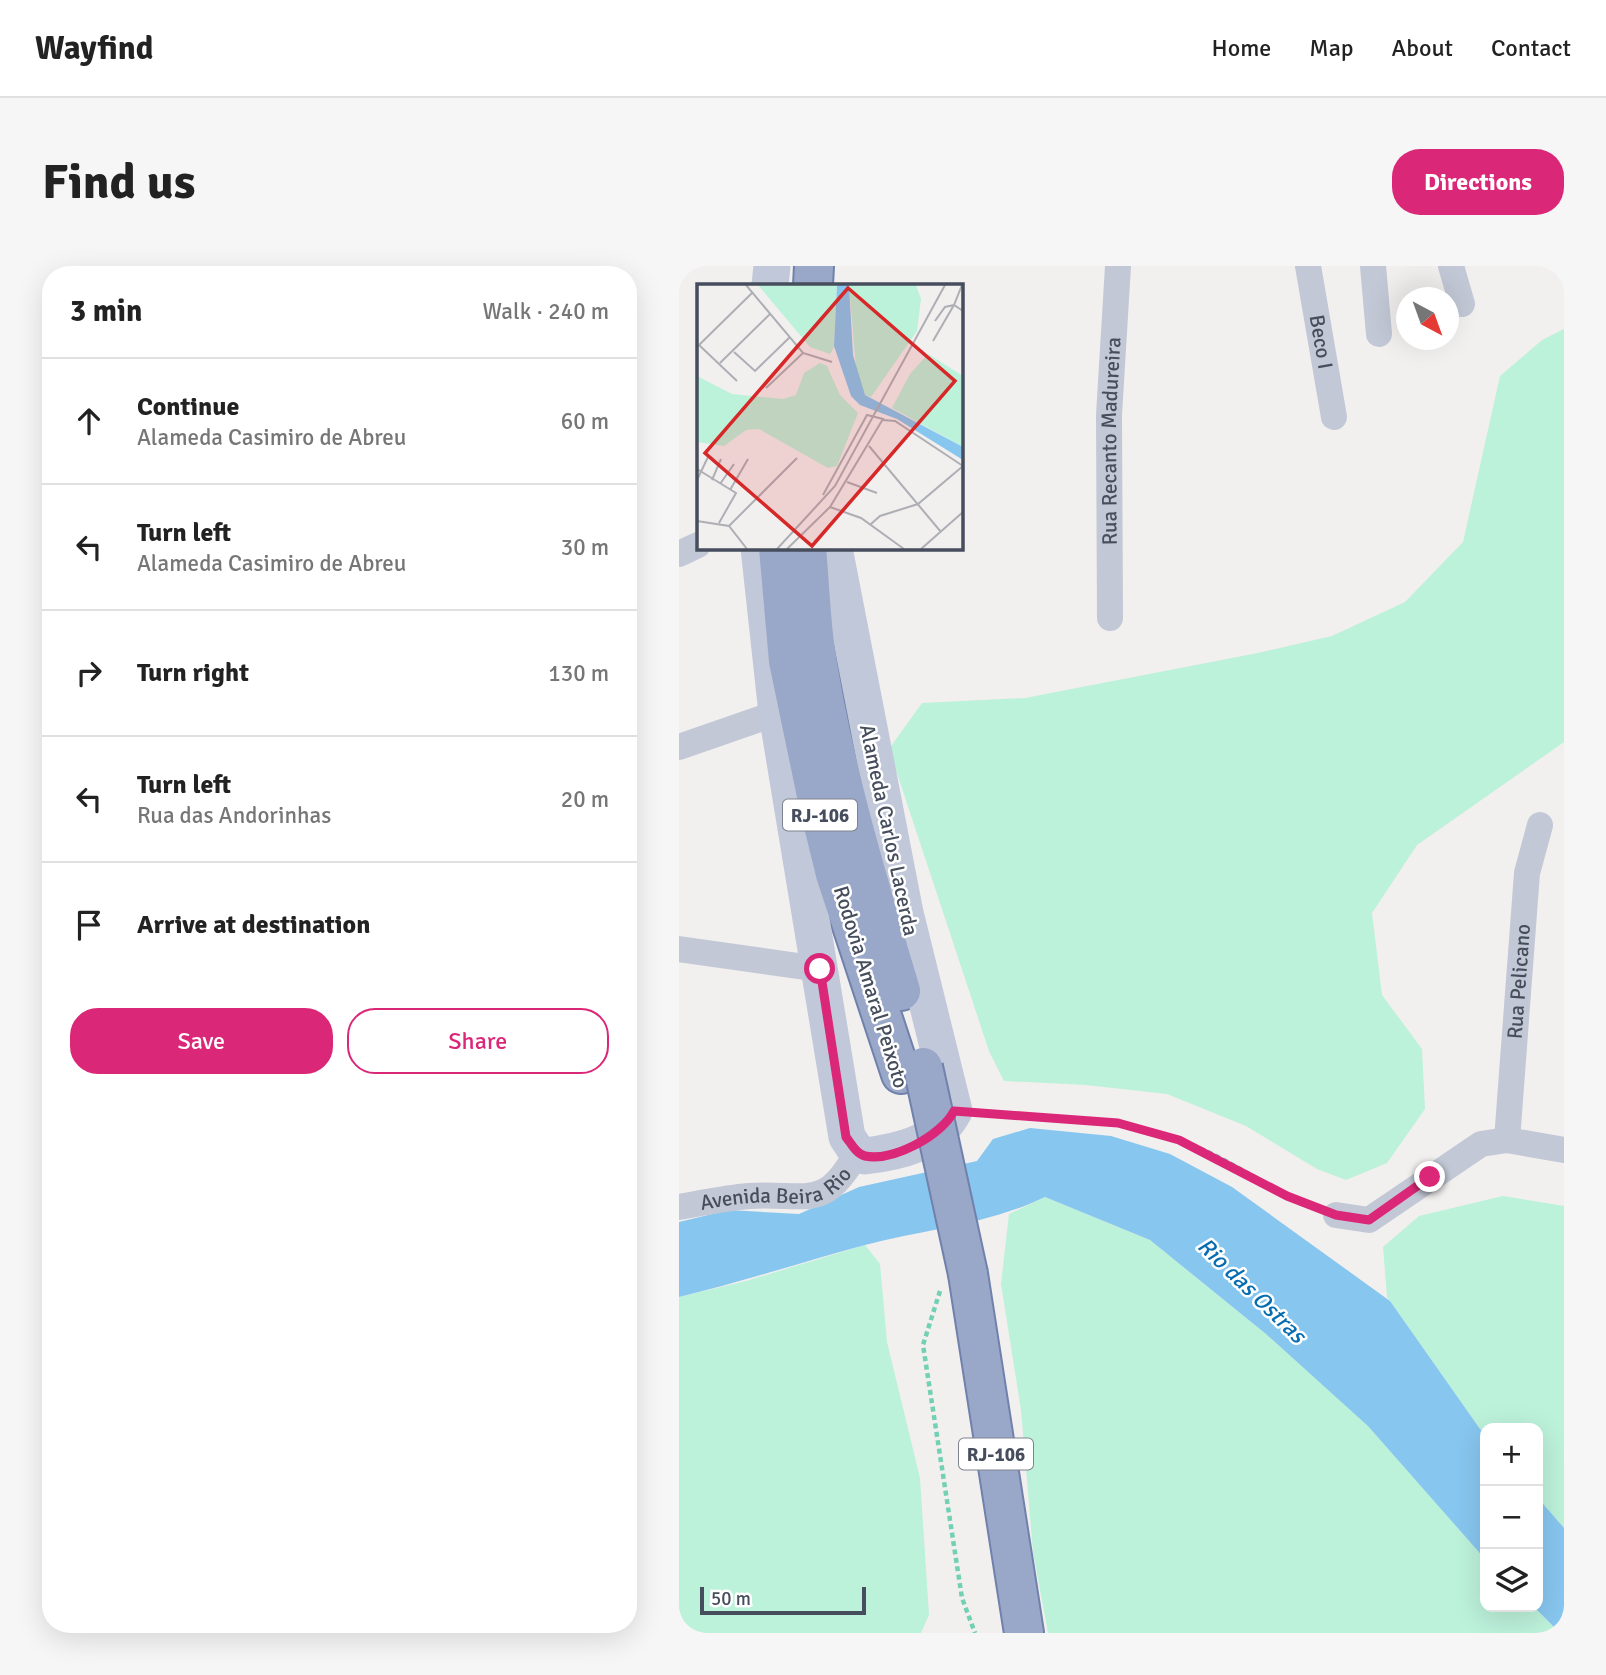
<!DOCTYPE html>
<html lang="en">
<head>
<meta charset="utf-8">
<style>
  :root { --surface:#fff; --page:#f6f6f6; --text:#222; --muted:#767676; --line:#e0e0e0; --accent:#db2777 }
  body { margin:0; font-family:Signika,sans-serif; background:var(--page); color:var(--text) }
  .controls { position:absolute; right:21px; bottom:21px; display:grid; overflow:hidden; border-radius:14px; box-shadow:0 7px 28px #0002 }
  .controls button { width:63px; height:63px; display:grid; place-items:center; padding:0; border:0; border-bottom:2px solid var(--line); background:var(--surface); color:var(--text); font:35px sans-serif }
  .compass { position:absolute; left:717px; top:21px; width:63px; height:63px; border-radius:50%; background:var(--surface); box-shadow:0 7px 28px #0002; rotate:139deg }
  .scale { position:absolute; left:21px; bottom:18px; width:166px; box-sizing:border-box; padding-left:7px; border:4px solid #464e5d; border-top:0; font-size:19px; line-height:24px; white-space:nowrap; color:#464e5d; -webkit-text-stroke:5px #fff; paint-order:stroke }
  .stop { position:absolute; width:21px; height:21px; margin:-16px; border:5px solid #db2777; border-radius:50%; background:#fff }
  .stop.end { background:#db2777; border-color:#fff; box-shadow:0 2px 7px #0008 }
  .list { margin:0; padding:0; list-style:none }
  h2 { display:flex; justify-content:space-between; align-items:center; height:91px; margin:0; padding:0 28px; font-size:30px }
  h2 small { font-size:23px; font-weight:400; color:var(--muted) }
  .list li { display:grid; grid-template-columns:46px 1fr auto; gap:21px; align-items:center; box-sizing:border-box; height:126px; padding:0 28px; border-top:2px solid var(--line) }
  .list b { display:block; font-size:26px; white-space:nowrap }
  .list p { margin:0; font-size:23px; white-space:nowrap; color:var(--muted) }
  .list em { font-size:23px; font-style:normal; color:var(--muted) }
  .actions { display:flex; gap:14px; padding:21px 28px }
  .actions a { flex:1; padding:16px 0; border:2px solid var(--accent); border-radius:28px; text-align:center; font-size:24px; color:var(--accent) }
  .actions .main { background:var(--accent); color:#fff }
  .icon { flex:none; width:38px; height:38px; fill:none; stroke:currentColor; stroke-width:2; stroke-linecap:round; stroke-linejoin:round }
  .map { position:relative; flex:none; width:885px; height:1367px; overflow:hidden; border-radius:28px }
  header { display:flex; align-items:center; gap:42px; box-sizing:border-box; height:98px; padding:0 35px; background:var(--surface); border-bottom:2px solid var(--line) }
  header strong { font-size:33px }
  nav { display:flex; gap:38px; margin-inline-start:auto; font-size:24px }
  .intro { display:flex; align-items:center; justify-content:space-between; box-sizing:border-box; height:168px; padding:0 42px }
  h1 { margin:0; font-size:49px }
  .button { padding:18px 32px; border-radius:28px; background:var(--accent); color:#fff; font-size:24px; font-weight:700 }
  main { display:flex; gap:42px; padding:0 42px }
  aside { flex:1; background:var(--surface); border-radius:28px; box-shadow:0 7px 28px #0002 }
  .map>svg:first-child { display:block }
  .green { fill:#bcf1da }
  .water { fill:#87c6ef }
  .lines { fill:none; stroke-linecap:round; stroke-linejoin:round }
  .trunk-casing { stroke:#7081ac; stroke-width:42 }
  .path { stroke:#72d0b4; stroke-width:4.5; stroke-dasharray:5 3.5; stroke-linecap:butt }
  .minor { stroke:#c2c8d5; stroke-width:26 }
  .secondary { stroke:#c1c8d9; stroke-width:37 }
  .trunk { stroke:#99a7c8; stroke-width:38 }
  .trunk-bridge-casing { stroke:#7081ac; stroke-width:42; stroke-linecap:butt }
  .trunk-bridge { stroke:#99a7c8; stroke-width:38 }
  .route { stroke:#db2777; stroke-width:9 }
  .labels { text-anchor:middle; stroke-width:5; stroke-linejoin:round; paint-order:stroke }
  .shield { fill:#fff; stroke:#7e838e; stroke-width:2 }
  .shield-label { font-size:19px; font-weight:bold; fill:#464e5d }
  .street-label { font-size:21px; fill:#464e5d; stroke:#fff }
  .water-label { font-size:23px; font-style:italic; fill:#076cb0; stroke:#fff }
  .inset-road { fill:none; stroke:#adafb5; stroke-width:2 }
  .view { fill:#d62828; fill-opacity:0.15; stroke:#d62828; stroke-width:3.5 }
  .inset-edge { fill:none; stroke:#464e5d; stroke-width:3.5 }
</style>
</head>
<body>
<header>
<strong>Wayfind</strong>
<nav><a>Home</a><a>Map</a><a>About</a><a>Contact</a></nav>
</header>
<div class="intro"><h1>Find us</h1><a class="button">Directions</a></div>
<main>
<aside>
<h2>3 min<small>Walk · 240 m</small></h2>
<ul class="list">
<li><svg class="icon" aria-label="ahead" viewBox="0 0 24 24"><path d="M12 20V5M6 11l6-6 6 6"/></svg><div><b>Continue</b><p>Alameda Casimiro de Abreu</p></div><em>60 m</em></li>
<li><svg class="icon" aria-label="left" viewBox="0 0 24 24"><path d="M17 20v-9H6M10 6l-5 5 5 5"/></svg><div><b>Turn left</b><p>Alameda Casimiro de Abreu</p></div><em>30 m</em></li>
<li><svg class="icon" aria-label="right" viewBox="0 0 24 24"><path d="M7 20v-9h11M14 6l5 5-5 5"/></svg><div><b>Turn right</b></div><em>130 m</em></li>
<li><svg class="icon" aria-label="left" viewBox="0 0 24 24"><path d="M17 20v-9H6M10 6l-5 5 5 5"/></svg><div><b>Turn left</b><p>Rua das Andorinhas</p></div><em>20 m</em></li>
<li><svg class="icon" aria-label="arrive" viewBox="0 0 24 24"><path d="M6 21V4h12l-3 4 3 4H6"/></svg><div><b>Arrive at destination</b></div></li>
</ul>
<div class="actions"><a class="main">Save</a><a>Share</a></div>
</aside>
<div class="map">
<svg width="885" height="1367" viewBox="0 0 885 1367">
  <rect width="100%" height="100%" fill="#f2efef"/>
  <path class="green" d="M885,63V476L738,579L693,647L703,729L743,783L746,843L708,897L667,914L638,903L567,860L488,828L407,819L325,815L310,785L210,483L243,437L346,432L579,387L653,370L726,336L784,276L821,110L863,74Z
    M824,930L885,940V1262L859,1232V1162H806V1170L708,1031L704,981L740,950Z
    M366,931L471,974L587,1068L690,1160L806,1293V1341H855L881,1367H369L354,1286L342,1144L322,1018L330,948Z
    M186,979L201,998L208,1076L241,1212L250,1349L242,1367H0V1031L67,1015Z"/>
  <path class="water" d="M351,862L432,870L491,888L553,921L711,1035L806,1170V1293L689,1160L587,1068L471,974L366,931C308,959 247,963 186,979C123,996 63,1016 0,1031V956L50,944L120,948L180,921L298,895L314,873Z
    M859,1232L885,1262V1367H881L855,1341H859Z"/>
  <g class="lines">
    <g class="trunk-casing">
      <path id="trunk" d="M134,19L135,0
        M99,282L109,395L139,539L156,608L222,808
        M128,282C131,314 132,346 136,378C153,496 188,611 222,725
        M289,1008L345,1367"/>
    </g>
    <path class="path" d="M304,847C369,852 436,852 498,873C547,890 589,923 637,941
      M261,1025L244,1079L283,1332L296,1367"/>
    <g class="minor">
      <path id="s1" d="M629,0L655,151"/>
      <path d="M694,0L700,68"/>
      <path d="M772,0L783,38"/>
      <path d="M0,288L19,279"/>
      <path id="s2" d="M431,352L430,149L439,0"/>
      <path d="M0,481L98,447"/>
      <path d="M0,683L140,703"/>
      <path id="s3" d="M828,874L848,607L861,559"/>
      <path id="s4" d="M0,941C23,937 46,932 70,930C126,926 146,947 178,886"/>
      <path d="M657,949L690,954L802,878L828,874L885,884"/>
    </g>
    <path class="secondary" d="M91,19L93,0
      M80,282L98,447L168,871L178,886L186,890C219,886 258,878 275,845L226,647L155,282"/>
    <use href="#trunk" class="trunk"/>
    <g class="trunk-bridge-casing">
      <path id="trunk-bridge" d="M244,801L289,1008"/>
    </g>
    <use href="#trunk-bridge" class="trunk-bridge"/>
  </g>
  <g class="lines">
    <path class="route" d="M141,703L167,871C172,877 177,888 186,890C214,896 263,869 275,845L439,857L500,874L608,930L657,949L690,954L751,911"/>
  </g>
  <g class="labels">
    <g class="shield">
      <rect x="104" y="533.5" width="74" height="31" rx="5"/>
      <rect x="280" y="1172.5" width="74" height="31" rx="5"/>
    </g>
    <g class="shield-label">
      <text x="141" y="556">RJ-106</text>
      <text x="317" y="1195">RJ-106</text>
    </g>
    <g class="street-label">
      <text dy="7" stroke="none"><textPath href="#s1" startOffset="77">Beco I</textPath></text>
      <text dy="7" stroke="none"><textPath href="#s2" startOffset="177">Rua Recanto Madureira</textPath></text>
      <text transform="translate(210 564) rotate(78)" y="7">Alameda Carlos Lacerda</text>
      <text dy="7" stroke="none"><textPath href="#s3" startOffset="159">Rua Pelicano</textPath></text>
      <text transform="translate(192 721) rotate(73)" y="7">Rodovia Amaral Peixoto</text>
      <text dy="7" stroke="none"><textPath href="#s4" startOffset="100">Avenida Beira Rio</textPath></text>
    </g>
    <g class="water-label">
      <text transform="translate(573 1024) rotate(44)" y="8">Rio das Ostras</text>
    </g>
  </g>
  <g transform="translate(18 18)">
    <rect width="266" height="266" fill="#f2efef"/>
    <path d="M61,1H140L137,63L133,70L113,63ZM152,1H219L224,15L220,47L174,113L168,111L160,95ZM231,70L266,92V163L195,124L213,90ZM123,79L130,82L143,111L161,129L140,182L131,184L62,145L49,146L27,162L0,158V92L35,110L86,115L99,111L107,89Z" fill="#bcf1da"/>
    <path d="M140,1H152L156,71L168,111L266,163V176L200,135L163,121L154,112L137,62Z" fill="#87c6ef"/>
    <path class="inset-road" d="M49,1L106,69L135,78M257,21L265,1M238,37L248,23L257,21M236,57L257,21L266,27M2,61L40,97M0,63L55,9M37,68L58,87L93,53M23,79L73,30M69,104L106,69M186,136L198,137L266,182M172,162L244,248M0,185L39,209L22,239M0,196L11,173M15,196L24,175M150,198L180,209M23,200L37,180M33,206L51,175M133,223L164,234L207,265M0,237L32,242L50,265M174,240L183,232L221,220L266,182M32,242L100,174M80,265L138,202L248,1M90,265L133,223L186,135L170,131L126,211M224,265L266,228"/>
    <path class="view" d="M151,4L258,97L115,262L8,169Z"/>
    <rect width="266" height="266" class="inset-edge"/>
  </g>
</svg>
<div class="controls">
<button>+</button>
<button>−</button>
<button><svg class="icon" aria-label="layers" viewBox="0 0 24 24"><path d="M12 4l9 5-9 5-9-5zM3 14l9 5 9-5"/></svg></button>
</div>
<svg class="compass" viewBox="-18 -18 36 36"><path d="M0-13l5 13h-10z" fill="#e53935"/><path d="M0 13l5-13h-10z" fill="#767676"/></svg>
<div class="scale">50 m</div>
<div class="stop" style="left:141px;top:703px"></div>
<div class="stop end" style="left:751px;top:911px"></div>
</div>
</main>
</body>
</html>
